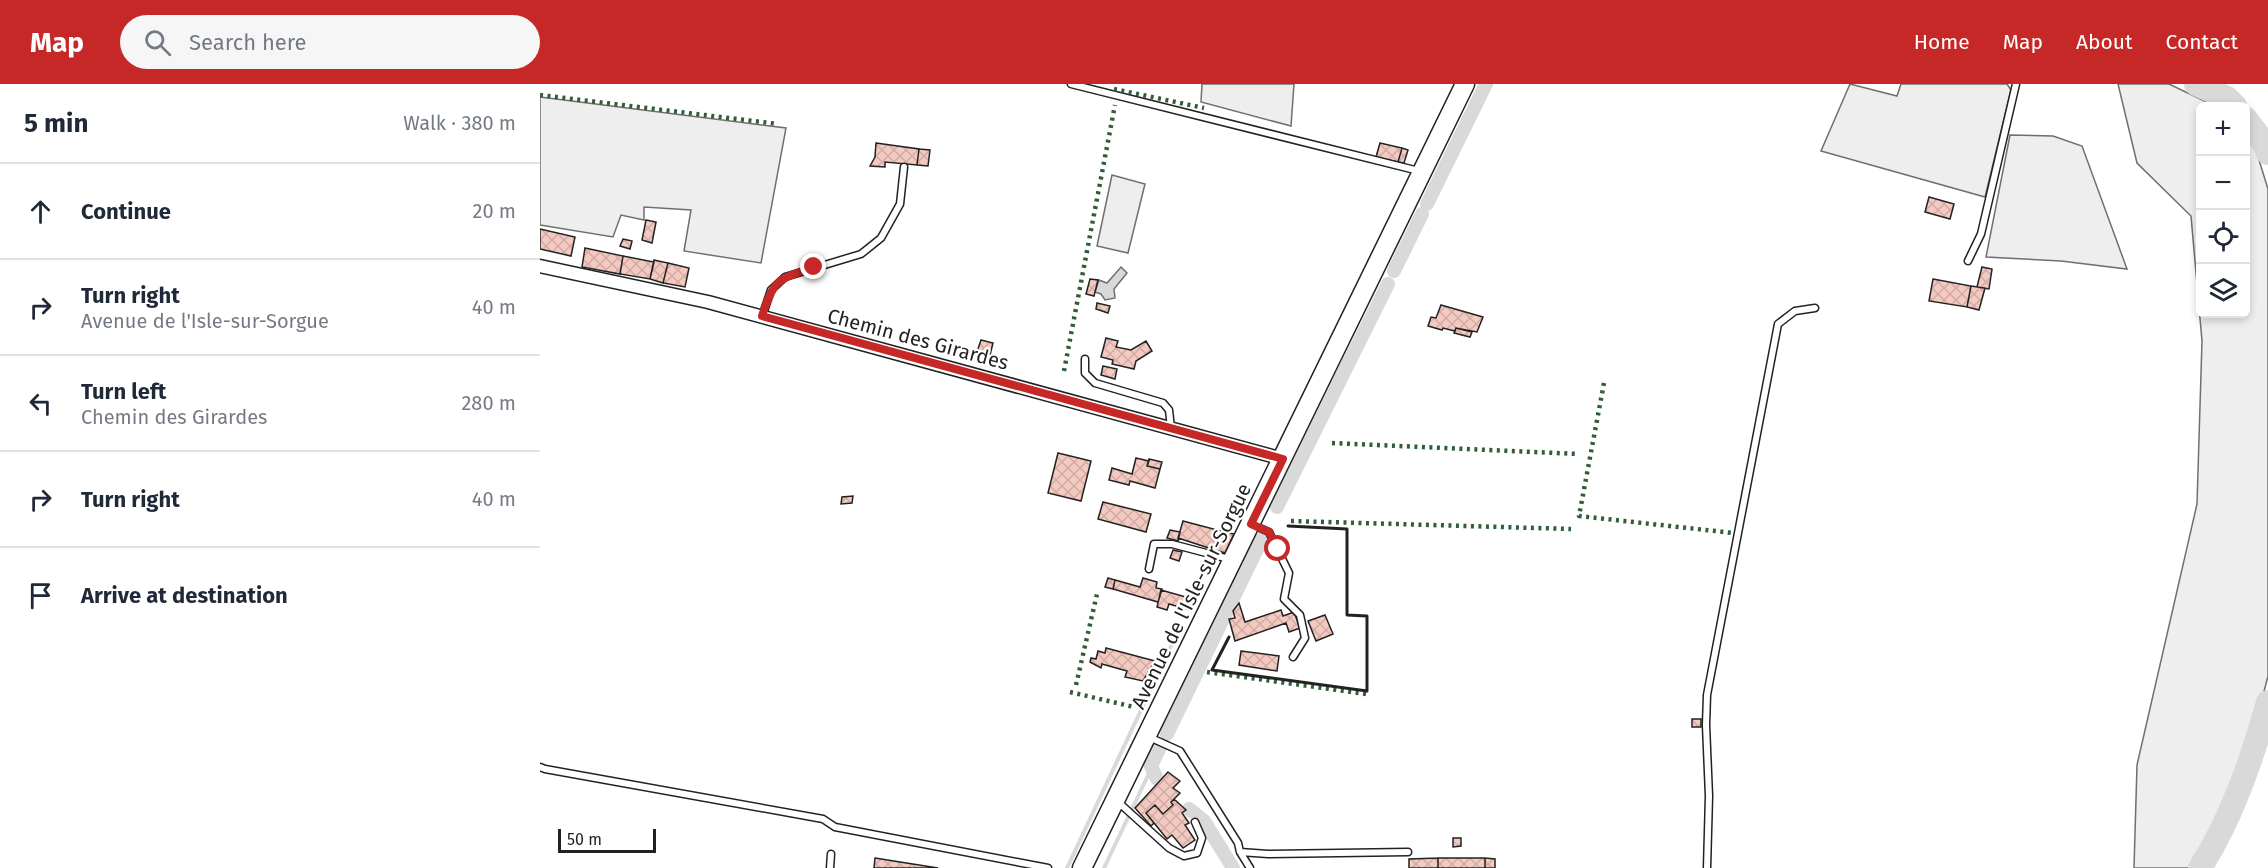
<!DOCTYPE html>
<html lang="en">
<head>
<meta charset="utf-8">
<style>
  :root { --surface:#fff; --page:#f6f6f7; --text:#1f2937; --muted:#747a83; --line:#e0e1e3; --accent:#c62828 }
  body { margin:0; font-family:"Fira Sans",sans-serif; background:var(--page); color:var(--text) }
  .controls { position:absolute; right:18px; top:18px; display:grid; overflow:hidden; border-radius:9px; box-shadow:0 3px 9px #0003 }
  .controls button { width:54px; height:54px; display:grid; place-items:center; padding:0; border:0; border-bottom:2px solid var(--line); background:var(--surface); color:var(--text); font:30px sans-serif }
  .scale { position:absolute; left:18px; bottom:15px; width:98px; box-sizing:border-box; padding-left:6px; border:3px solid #222; border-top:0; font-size:16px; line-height:21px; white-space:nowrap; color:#222; -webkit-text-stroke:4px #fff; paint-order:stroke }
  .stop { position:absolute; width:18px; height:18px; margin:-14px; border:4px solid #c62828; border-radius:50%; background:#fff }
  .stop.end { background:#c62828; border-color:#fff; box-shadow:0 2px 6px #0008 }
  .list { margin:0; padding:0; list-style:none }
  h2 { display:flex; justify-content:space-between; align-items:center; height:78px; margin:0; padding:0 24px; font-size:26px }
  h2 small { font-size:20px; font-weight:400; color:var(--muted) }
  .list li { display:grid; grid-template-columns:39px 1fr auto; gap:18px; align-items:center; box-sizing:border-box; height:96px; padding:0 24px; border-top:2px solid var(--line) }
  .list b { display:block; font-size:22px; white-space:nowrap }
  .list p { margin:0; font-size:20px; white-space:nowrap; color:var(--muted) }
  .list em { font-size:20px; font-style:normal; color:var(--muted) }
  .icon { flex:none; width:33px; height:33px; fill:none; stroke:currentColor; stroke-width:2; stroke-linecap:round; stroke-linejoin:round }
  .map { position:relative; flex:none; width:1728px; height:784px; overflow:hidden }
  header { display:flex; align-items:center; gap:36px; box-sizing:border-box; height:84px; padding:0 30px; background:var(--accent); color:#fff }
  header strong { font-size:28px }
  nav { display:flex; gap:33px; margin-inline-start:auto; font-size:21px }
  .search { width:420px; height:54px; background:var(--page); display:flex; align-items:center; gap:15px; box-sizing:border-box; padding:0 21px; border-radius:33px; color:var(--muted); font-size:22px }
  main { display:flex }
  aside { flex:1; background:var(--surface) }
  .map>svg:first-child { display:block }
  .grass { fill:#eee; stroke:#6f6f6f; stroke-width:1.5 }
  .water { fill:#d9d9d9; stroke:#6f6f6f; stroke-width:1.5 }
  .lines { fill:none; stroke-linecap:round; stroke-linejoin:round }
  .stream { stroke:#d9d9d9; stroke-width:4 }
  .canal { stroke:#d9d9d9; stroke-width:14 }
  .river { stroke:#d9d9d9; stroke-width:24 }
  .building { fill:url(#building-cross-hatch); stroke:#222; stroke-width:1.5 }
  .lane-casing { stroke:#222; stroke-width:9 }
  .street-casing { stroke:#222; stroke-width:15 }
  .primary-casing { stroke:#222; stroke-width:21 }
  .lane { stroke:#fff; stroke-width:6 }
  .street { stroke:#fff; stroke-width:12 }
  .primary { stroke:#fff; stroke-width:18 }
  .hedge { stroke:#2f5e38; stroke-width:4.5; stroke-dasharray:3 4.5; stroke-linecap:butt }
  .wall { stroke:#222; stroke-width:3 }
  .route { stroke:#c62828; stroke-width:8 }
  .labels { text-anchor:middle; stroke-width:4.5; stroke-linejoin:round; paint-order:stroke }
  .street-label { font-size:20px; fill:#222; stroke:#fff }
</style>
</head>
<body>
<header>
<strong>Map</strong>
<div class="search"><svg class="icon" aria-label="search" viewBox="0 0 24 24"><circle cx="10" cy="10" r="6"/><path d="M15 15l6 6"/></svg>Search here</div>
<nav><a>Home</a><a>Map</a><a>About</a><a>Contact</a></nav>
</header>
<main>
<aside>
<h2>5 min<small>Walk · 380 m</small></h2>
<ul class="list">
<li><svg class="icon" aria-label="ahead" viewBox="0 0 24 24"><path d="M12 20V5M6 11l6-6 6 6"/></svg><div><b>Continue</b></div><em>20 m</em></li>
<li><svg class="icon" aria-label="right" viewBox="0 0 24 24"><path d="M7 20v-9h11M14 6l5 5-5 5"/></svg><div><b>Turn right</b><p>Avenue de l'Isle-sur-Sorgue</p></div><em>40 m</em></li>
<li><svg class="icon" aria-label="left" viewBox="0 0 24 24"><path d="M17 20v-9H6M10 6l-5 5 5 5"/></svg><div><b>Turn left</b><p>Chemin des Girardes</p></div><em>280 m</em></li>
<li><svg class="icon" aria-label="right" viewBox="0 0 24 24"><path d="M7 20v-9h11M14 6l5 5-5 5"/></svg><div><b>Turn right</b></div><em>40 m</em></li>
<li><svg class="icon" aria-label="arrive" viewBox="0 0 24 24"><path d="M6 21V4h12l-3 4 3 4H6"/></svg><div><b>Arrive at destination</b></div></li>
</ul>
</aside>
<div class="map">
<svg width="1728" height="784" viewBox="0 0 1728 784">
  <defs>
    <pattern id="building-cross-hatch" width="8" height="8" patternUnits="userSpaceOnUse" patternTransform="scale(1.5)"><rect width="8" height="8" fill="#f3c9c0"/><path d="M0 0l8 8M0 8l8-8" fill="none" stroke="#d0aca5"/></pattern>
  </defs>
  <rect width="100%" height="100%" fill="#fff"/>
  <path class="grass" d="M662,0H754L751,42L661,18Z
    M1310,0L1357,12L1361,0H1467L1471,6L1445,113L1281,67Z
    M1578,0H1629L1675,22H1660V230H1706V53L1715,63L1728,105V592L1713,650L1683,722L1650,784H1594L1597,681L1657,420L1662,257L1651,132L1597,79Z
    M0,13L246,44L221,179L144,167L151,126L104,123V136L81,131L73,153L0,141Z
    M1470,51L1513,52L1542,62L1587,185L1521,177L1446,173Z
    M572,91L605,100L588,169L557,162Z"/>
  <path class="water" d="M581,183L587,189L574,205L575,214L565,216L561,210L555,208L559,196L567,199Z"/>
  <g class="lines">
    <path class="stream" d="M527,784L632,560
      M564,784L611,685"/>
    <path class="canal" d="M887,120L946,0
      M854,187L882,130
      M737,423L848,200
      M627,650L722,455
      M617,695L611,682L620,663
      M649,725L664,737L693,784"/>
    <path class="river" d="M1656,0L1687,14L1695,22
      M1706,35L1724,59L1728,69
      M1660,784C1692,734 1712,675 1728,618"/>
  </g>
  <path class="building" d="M336,59L379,65L377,81L345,78V83L330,82L335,73Z
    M840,59L862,64L858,78L836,73Z
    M862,64L868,66L864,79L858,78Z
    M379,65L390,66L388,82L377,81Z
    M1389,113L1414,120L1410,135L1385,128Z
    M106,136L116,138L112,159L102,156Z
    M0,145L35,153L31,172L0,165Z
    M83,155L92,157L90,165L80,162Z
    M45,164L83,172L80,190L42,183Z
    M83,172L114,178L110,195L80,190Z
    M114,176L128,179L123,199L110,195Z
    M128,179L149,184L145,203L123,199Z
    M1442,183L1452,185L1449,205L1437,203Z
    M550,195L558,196L554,212L546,210Z
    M1393,195L1431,202L1427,223L1389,217Z
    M1431,202L1445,204L1439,226L1427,223Z
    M557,219L570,222L568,229L556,225Z
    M901,221L943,233L937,248L916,244L915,247L903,244L902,246L888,242L891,233L896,234Z
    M916,244L932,248L930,253L914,249Z
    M566,254L578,257L576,263L591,266L606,257L612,267L596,277L594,285L572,280L573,276L561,273Z
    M441,256L453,259L450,271L437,268Z
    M563,282L577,285L575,295L561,291Z
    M518,369L551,377L541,417L508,409Z
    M596,374L609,377L607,382L620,385L615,404L590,397L589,401L569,396L572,384L592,390Z
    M609,375L622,378L620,385L607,382Z
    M313,412L312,419L301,420L302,413Z
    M563,418L611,430L606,448L558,435Z
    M643,437L681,447L675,466L638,454Z
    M630,446L640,448L638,457L627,454Z
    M681,447L694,450L685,469L675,466Z
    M633,466L642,468L639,477L630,474Z
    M568,494L575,496L573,505L565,503Z
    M603,494L617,498L616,504L622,505L618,518L573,505L575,496L600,503Z
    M621,506L653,515L650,526L629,520L627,526L617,523Z
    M699,519L705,538L741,526L743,532L754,528L760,544L749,548L746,539L695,557L689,535L695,534L693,527Z
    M785,531L793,550L776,557L768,537Z
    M566,564L615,577L603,597L585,593L587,587L562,580L561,584L550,578L551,574L556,575L558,567L565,569Z
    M701,567L739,572L737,587L699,581Z
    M1152,635H1161V643H1152Z
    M628,688L640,697L633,704L640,709L631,718L633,721L623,730L615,721L606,729L614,739L611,742L595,724Z
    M634,715L646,726L642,729L649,739L645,741L655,756L643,764L632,751L627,755L606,729L615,721L623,730L633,721L631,718Z
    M913,754H921V762L913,763Z
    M335,774L398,784H334Z
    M898,774H945V784H898Z
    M898,774V784H869V775Z
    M945,774L955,775V784H945Z"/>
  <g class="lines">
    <g class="lane-casing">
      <path id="lane" d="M531,0L879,87
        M1428,177L1441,150L1476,0
        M222,233L231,206L245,193L321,170L341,154L360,120L364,83
        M545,275V289L555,299L623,319L629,326L631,344
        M713,441L729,448L749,489L744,515L760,531L765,554L753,573
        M609,485L614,460H632L689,475
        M609,653L640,667L698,759L700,768L728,770L868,768
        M0,683L5,685L283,735L295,743L508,784
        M577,717L629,764L644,772L657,769L662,754L655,738
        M700,768L710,784
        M290,784L291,770
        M1167,784L1169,712L1166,641L1167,611L1238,240L1255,227L1275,224"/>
    </g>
    <g class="street-casing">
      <path id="street" d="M0,182L168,218L743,375"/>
    </g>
    <g class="primary-casing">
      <path id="primary" d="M542,784L925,0"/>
    </g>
    <use href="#lane" class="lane"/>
    <use href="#street" class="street"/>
    <use href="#primary" class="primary"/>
    <path class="hedge" d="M574,5L664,24
      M0,11L238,40
      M524,287L575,21
      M1064,299L1039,432L1193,449
      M792,359L1039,370
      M751,437L1031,445
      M667,588L826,610
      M536,601L557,510
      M530,608L594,623"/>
    <path class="wall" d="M689,553L672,586L827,607V532L807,531V445L748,442"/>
  </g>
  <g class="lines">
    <path class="route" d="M274,183C237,196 234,195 222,232L743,375L711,440L729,448L738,465"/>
  </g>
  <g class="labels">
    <g class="street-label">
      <text transform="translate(378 255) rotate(15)" y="7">Chemin des Girardes</text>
      <text transform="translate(651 512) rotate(-64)" y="7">Avenue de l'Isle-sur-Sorgue</text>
    </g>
  </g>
</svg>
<div class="controls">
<button>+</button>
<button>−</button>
<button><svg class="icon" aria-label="locate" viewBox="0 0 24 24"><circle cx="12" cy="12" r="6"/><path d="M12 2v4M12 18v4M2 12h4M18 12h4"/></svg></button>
<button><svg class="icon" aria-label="layers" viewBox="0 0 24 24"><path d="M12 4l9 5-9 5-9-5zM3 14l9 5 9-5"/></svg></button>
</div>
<div class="scale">50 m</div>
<div class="stop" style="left:738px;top:465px"></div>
<div class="stop end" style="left:274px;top:183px"></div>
</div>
</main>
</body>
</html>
